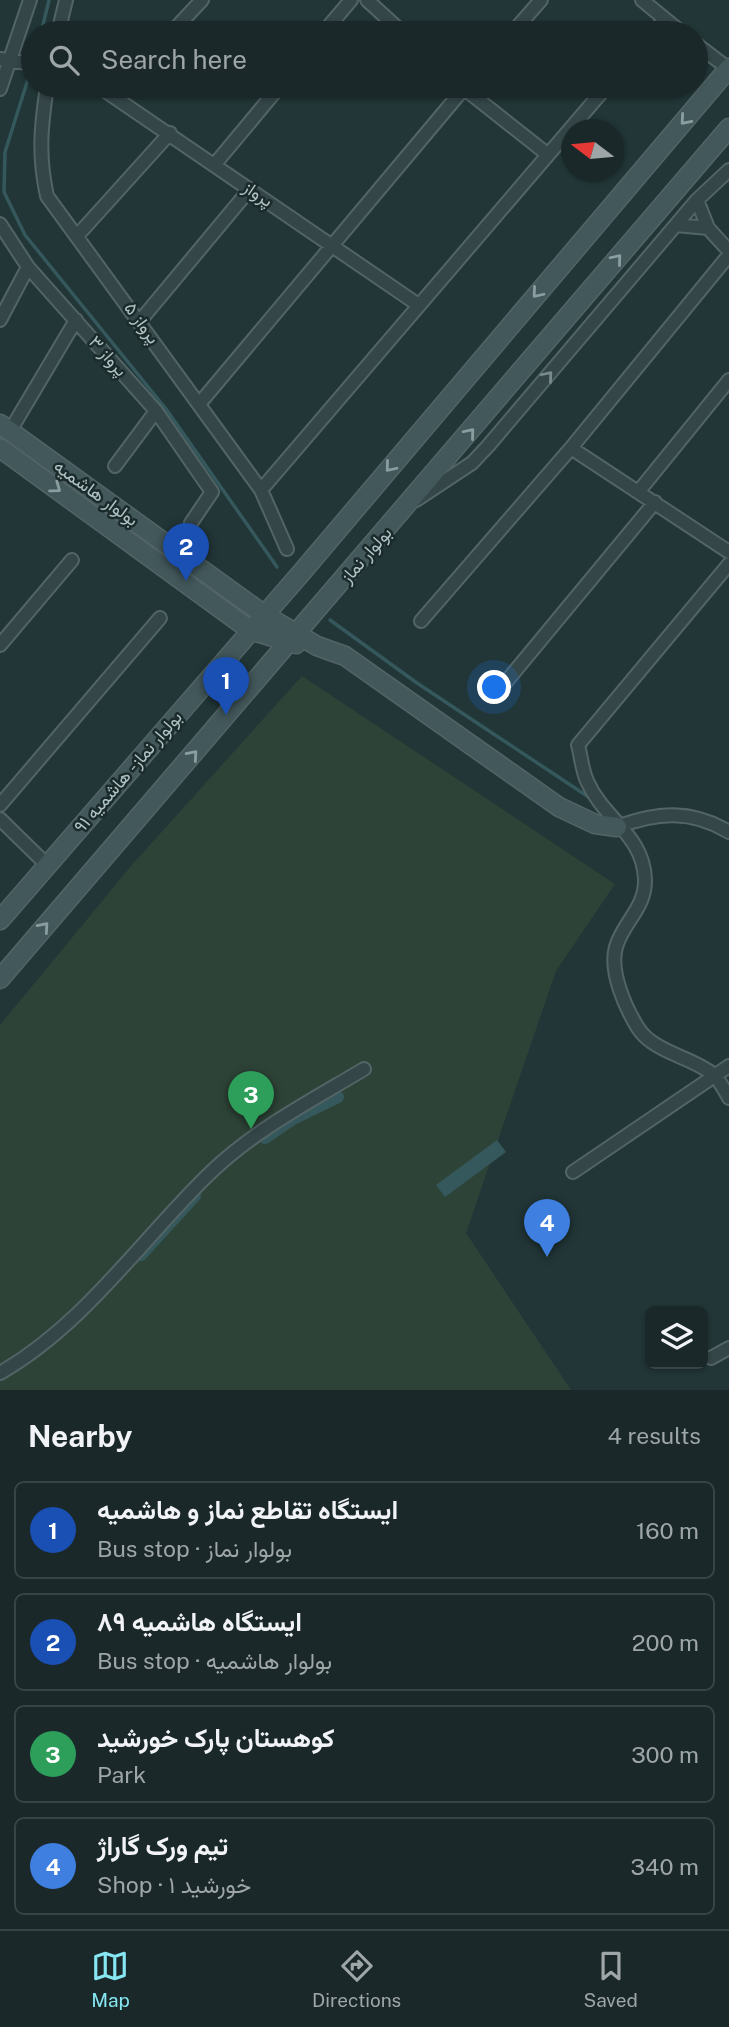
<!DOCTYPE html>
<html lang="en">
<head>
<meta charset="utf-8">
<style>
  :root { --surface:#1a2829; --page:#233031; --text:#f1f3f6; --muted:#9fa6a8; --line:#384446; --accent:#86e6f2 }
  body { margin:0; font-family:"Public Sans",Vazirmatn,sans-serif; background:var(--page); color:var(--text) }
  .controls { position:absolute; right:21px; bottom:21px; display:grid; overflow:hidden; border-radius:10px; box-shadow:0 2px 5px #0004 }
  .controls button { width:63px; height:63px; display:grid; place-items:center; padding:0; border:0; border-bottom:2px solid var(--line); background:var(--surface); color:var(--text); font:35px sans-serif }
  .compass { position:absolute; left:561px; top:119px; width:63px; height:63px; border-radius:50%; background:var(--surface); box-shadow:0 2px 5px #0004; rotate:286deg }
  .you { position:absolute; left:495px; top:688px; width:24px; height:24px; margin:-18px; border:5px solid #fff; border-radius:50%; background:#1a73e8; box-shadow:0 0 0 10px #1a73e833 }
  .badge { display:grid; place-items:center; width:46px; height:46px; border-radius:50%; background:var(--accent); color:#fff; font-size:23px; font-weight:700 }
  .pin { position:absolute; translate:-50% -58px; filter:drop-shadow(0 2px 4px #0008) }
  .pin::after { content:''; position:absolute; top:37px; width:24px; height:21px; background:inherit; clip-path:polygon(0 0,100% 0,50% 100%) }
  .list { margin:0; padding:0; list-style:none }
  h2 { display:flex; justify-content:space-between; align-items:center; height:91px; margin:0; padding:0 28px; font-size:30px }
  h2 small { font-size:23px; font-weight:400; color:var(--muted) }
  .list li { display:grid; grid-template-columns:46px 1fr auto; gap:21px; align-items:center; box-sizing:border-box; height:98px; margin:0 14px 14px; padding:0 14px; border:2px solid var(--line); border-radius:10px }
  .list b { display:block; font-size:26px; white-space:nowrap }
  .list p { margin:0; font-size:23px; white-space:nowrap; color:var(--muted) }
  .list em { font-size:23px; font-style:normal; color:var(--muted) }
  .icon { flex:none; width:38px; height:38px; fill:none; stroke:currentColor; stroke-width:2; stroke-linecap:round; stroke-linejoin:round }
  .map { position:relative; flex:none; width:729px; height:1390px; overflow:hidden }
  .search { position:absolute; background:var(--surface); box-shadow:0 2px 5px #0004; left:21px; right:21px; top:21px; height:77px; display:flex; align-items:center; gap:18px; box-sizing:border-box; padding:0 24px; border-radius:38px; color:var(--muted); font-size:26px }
  .sheet { height:539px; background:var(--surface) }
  nav { display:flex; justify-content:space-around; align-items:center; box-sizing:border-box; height:98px; border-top:2px solid var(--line); background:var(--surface); font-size:19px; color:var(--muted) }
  nav a { display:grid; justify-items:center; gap:4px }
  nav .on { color:var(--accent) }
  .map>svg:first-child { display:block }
  .green { fill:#2e4337 }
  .water { fill:#34585c }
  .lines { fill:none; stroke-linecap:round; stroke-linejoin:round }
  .stream { stroke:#34585c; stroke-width:3.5 }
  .canal { stroke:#34585c; stroke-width:12 }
  .street-casing { stroke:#536466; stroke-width:16 }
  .secondary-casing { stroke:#536466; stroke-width:21 }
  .street { stroke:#354648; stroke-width:12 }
  .secondary { stroke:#43585b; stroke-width:18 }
  .oneway { stroke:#8a9d9f }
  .oneway2 { stroke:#798a8c }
  .labels { text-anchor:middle; stroke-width:5; stroke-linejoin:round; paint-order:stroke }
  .street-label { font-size:18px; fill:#b0c2c4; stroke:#1b2b2c }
</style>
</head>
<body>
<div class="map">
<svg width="729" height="1390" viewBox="0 0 729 1390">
  <rect width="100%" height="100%" fill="#223637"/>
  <path class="green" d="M302,676L615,884L556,971L466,1233L571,1390H0V1025L131,866Z"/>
  <path class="water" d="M497,1140L506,1152L445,1197L436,1185Z"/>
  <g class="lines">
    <path class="stream" d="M41,33L49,0
      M29,76L5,152L4,192L25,235L166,409L277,567
      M330,620L417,683L587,796"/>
    <path class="canal" d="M265,1138L293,1119L338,1097
      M141,1255L195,1196"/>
    <g class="street-casing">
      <path id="street" d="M367,0L403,33
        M642,0L682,33
        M58,33L66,0
        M171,33L202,0
        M323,33L351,0
        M512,33L541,0
        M653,33L664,20
        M696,44L729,69
        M0,59L33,64
        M47,86C41,127 38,155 47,196L261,490L287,549
        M98,86L417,304
        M461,86L547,154
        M0,89L30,0
        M215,164L280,86
        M697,200L708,228L729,251
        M0,224L28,267L156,411L212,492L191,523
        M676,225L708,228
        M77,236L170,133
        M0,320L28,267
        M140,321L250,189
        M200,403L466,86
        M10,431L76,320
        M571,448L729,552
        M115,466L156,411
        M261,490L607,86
        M639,491L729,380
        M416,500L472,463L488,446L697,200L729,170
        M729,564L578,745C581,756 582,770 587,781C604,820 643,834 645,879C646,908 623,922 616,947C609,971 625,1007 638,1028C654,1053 693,1057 714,1075C720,1081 725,1091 729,1098
        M421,621L571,448L729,255
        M0,645L72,560
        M501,688L655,502
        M0,805L160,618
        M0,819L47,865
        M617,827C657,812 691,809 729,832
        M573,1172L729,1066
        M711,1358L729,1348
        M0,1373C84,1325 141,1240 209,1174C254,1130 311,1101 364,1069"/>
    </g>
    <g class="secondary-casing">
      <path id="secondary" d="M0,424L263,614L317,646L345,656L559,807L595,824L617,827
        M0,448L250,630L296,644
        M0,920L302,572L729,68
        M0,979L729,128"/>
    </g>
    <use href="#street" class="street"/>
    <use href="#secondary" class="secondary"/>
  </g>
  <defs><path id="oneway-chevron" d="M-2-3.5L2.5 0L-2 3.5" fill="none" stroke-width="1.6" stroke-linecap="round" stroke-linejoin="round" transform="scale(1.75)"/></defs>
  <g class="oneway">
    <use href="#oneway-chevron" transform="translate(685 120) rotate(131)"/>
    <use href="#oneway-chevron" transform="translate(617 259) rotate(-50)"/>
    <use href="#oneway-chevron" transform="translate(537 293) rotate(130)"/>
    <use href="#oneway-chevron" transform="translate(470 433) rotate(-50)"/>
    <use href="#oneway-chevron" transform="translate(390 467) rotate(130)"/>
    <use href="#oneway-chevron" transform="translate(56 488) rotate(36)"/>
    <use href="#oneway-chevron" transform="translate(193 755) rotate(-49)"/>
    <use href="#oneway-chevron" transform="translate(44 927) rotate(-49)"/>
  </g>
  <use class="oneway2" href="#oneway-chevron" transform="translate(548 376) rotate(-50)"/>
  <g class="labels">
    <g class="street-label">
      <text transform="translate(258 194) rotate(34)" y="6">پرواز</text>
      <text transform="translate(142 323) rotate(54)" y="6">پرواز ۵</text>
      <text transform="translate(108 356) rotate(48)" y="6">پرواز ۳</text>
      <text transform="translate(96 493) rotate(36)" y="6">بولوار هاشمیه</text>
      <text transform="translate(366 555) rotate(-49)" y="6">بولوار نماز</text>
      <text transform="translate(128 772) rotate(-49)" y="6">بولوار نماز - هاشمیه ۹۱</text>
    </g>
  </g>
</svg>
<div class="controls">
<button><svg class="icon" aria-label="layers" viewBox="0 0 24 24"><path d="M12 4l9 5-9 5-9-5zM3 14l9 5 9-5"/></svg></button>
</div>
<svg class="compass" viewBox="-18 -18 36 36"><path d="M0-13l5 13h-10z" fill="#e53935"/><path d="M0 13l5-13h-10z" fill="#9fa6a8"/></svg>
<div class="you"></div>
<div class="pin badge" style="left:226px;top:715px;background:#1a4fb4">1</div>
<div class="pin badge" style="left:186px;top:581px;background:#1a4fb4">2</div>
<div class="pin badge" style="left:251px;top:1129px;background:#2e9e5b">3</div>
<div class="pin badge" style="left:547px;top:1257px;background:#3f7fe0">4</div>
<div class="search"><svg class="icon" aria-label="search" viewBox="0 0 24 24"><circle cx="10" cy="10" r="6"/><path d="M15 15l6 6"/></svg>Search here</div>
</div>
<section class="sheet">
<h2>Nearby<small>4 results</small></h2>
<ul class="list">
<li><span class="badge" style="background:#1a4fb4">1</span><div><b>ایستگاه تقاطع نماز و هاشمیه</b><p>Bus stop · بولوار نماز</p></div><em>160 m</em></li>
<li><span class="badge" style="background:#1a4fb4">2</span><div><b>ایستگاه هاشمیه ۸۹</b><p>Bus stop · بولوار هاشمیه</p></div><em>200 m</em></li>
<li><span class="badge" style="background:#2e9e5b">3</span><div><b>کوهستان پارک خورشید</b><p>Park</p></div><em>300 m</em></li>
<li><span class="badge" style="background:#3f7fe0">4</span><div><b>تیم ورک گاراژ</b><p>Shop · خورشید ۱</p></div><em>340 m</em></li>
</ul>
</section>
<nav>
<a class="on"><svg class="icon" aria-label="map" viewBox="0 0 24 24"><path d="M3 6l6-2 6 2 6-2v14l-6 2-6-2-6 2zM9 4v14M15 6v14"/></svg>Map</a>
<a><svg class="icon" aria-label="directions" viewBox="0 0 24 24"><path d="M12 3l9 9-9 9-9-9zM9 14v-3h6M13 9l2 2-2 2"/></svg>Directions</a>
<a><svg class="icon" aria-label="saved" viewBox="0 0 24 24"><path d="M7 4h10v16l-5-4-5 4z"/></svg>Saved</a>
</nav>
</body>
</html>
